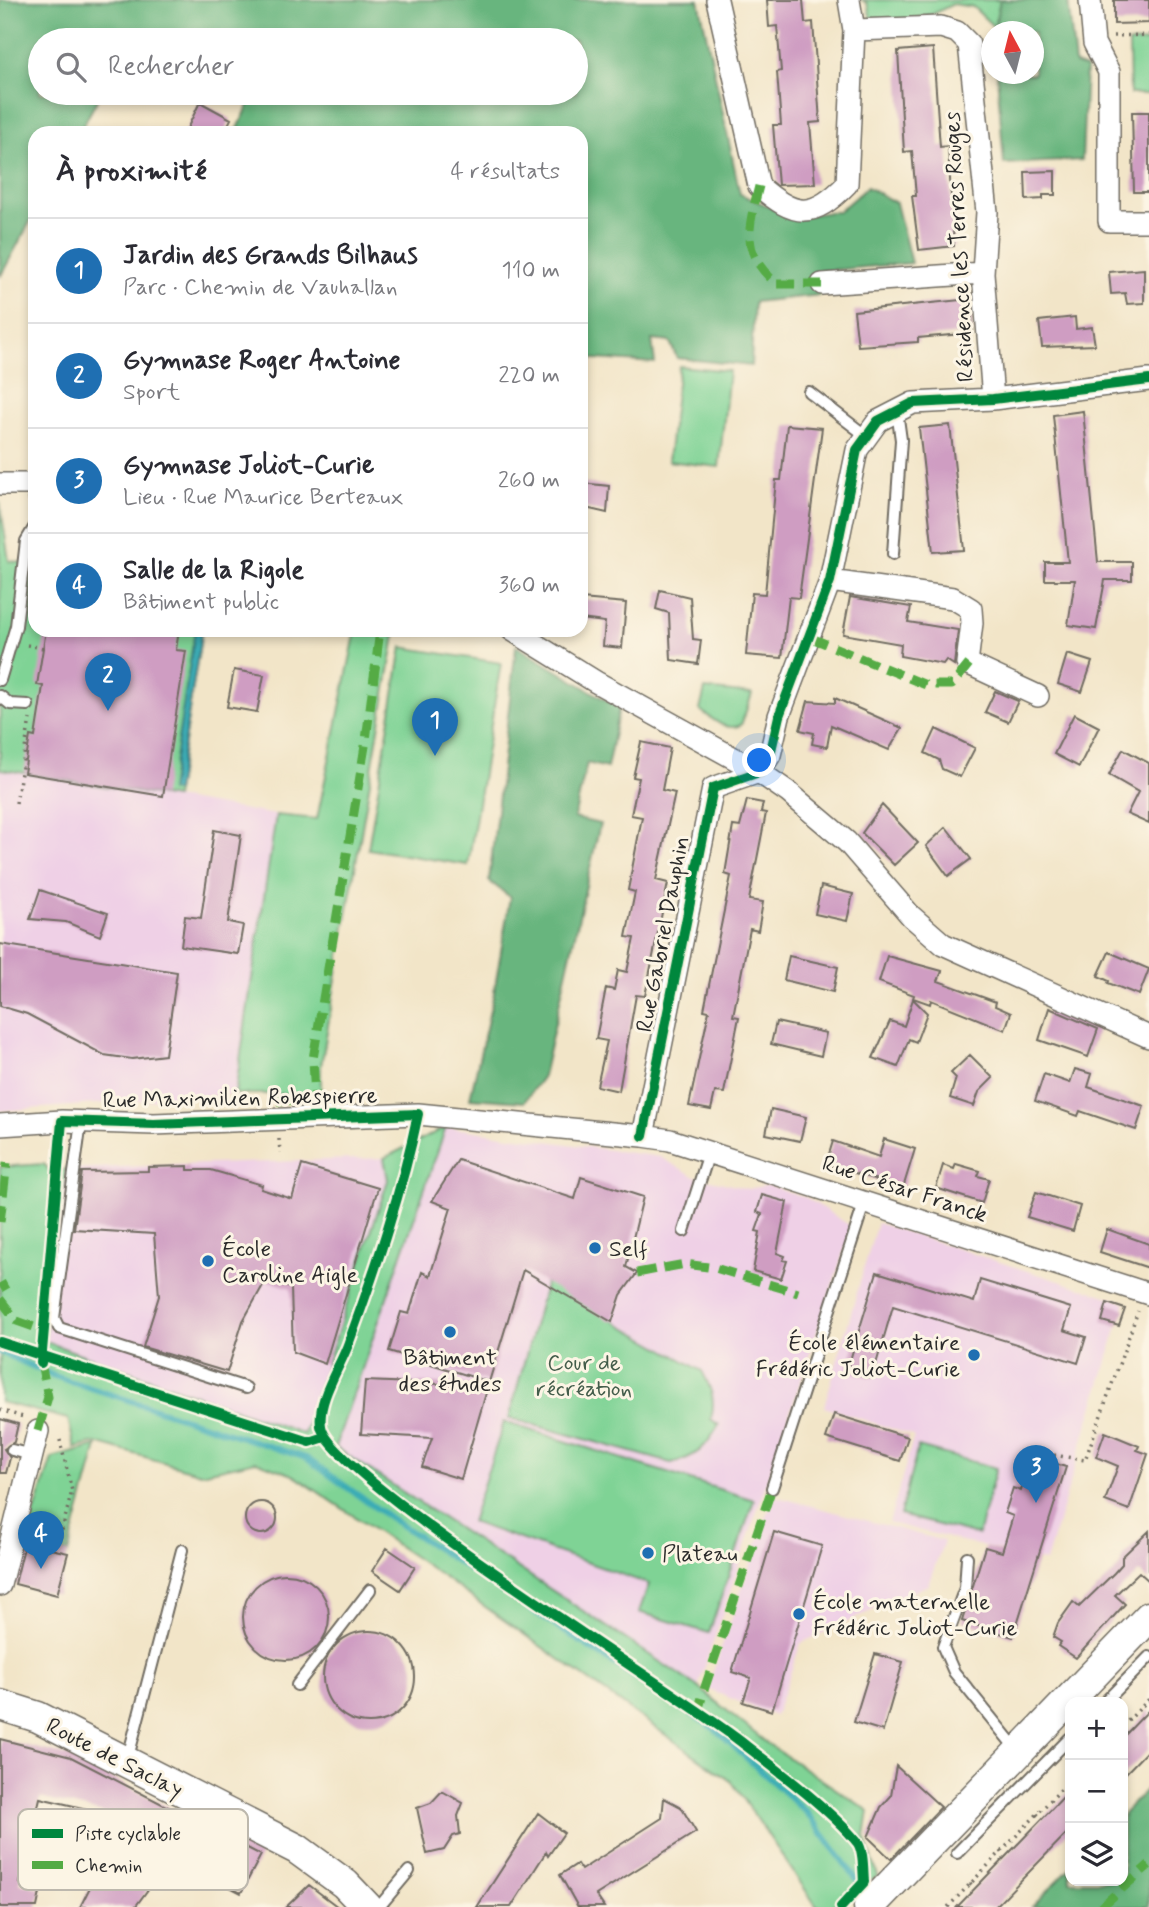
<!DOCTYPE html>
<html lang="fr">
<head>
<meta charset="utf-8">
<style>
  :root { --surface:#fff; --page:#f7f7f7; --text:#2b2b33; --muted:#7c7c81; --line:#e1e1e2; --accent:#1f6fb2 }
  body { margin:0; font-family:Mynerve,sans-serif; background:var(--page); color:var(--text) }
  .controls { position:absolute; right:21px; bottom:21px; display:grid; overflow:hidden; border-radius:14px; box-shadow:0 4px 10px #0003 }
  .controls button { width:63px; height:63px; display:grid; place-items:center; padding:0; border:0; border-bottom:2px solid var(--line); background:var(--surface); color:var(--text); font:35px sans-serif }
  .compass { position:absolute; left:981px; top:21px; width:63px; height:63px; border-radius:50%; background:var(--surface); box-shadow:0 4px 10px #0003; rotate:353deg }
  .you { position:absolute; left:760px; top:761px; width:24px; height:24px; margin:-18px; border:5px solid #fff; border-radius:50%; background:#1a73e8; box-shadow:0 0 0 10px #1a73e833 }
  .badge { display:grid; place-items:center; width:46px; height:46px; border-radius:50%; background:var(--accent); color:#fff; font-size:23px; font-weight:700 }
  .pin { position:absolute; translate:-50% -58px; filter:drop-shadow(0 2px 4px #0008) }
  .pin::after { content:''; position:absolute; top:37px; width:24px; height:21px; background:inherit; clip-path:polygon(0 0,100% 0,50% 100%) }
  .list { margin:0; padding:0; list-style:none }
  h2 { display:flex; justify-content:space-between; align-items:center; height:91px; margin:0; padding:0 28px; font-size:30px }
  h2 small { font-size:23px; font-weight:400; color:var(--muted) }
  .list li { display:grid; grid-template-columns:46px 1fr auto; gap:21px; align-items:center; box-sizing:border-box; height:105px; padding:0 28px; border-top:2px solid var(--line) }
  .list b { display:block; font-size:26px; white-space:nowrap }
  .list p { margin:0; font-size:23px; white-space:nowrap; color:var(--muted) }
  .list em { font-size:23px; font-style:normal; color:var(--muted) }
  .icon { flex:none; width:38px; height:38px; fill:none; stroke:currentColor; stroke-width:2; stroke-linecap:round; stroke-linejoin:round }
  .map { position:relative; flex:none; width:1149px; height:1907px; overflow:hidden }
  .search { position:absolute; background:var(--surface); box-shadow:0 4px 10px #0003; left:28px; top:28px; width:560px; height:77px; display:flex; align-items:center; gap:18px; box-sizing:border-box; padding:0 24px; border-radius:38px; color:var(--muted); font-size:26px }
  .panel { position:absolute; background:var(--surface); box-shadow:0 4px 10px #0003; left:28px; top:126px; width:560px; height:511px; border-radius:21px }
  .map>svg:first-child { display:block }
  .built { fill:#efd0e6 }
  .green { fill:#7fd395; stroke:#557f60; stroke-width:2 }
  .forest { fill:#67b57e; stroke:#497054; stroke-width:2 }
  .water { fill:#3bacb5; stroke:#336c70; stroke-width:2 }
  .lines { fill:none; stroke-linecap:round; stroke-linejoin:round }
  .stream { stroke:#3bacb5; stroke-width:6 }
  .building { fill:#cf9dc2 }
  .lane-casing { stroke:#716c62; stroke-width:14 }
  .street-casing { stroke:#716c62; stroke-width:24 }
  .secondary-casing { stroke:#716c62; stroke-width:33 }
  .path { stroke:#716c62; stroke-width:3.5; stroke-dasharray:2 5; stroke-linecap:butt }
  .lane { stroke:#fff; stroke-width:10 }
  .street { stroke:#fff; stroke-width:21 }
  .secondary { stroke:#fff; stroke-width:30 }
  .quiet { stroke:#54ab44; stroke-width:9; stroke-dasharray:18 9; stroke-linecap:butt }
  .cycleway-casing { stroke:#fcf5e5; stroke-width:15 }
  .cycleway { stroke:#00873e; stroke-width:10 }
  .poi-dot { fill:#1f6fb2; stroke:#fcf5e5; stroke-width:2.5 }
  .labels { text-anchor:middle; stroke-width:6; stroke-linejoin:round; paint-order:stroke }
  .street-label { font-size:23px; fill:#2b2b2b; stroke:#fcf5e5 }
  .poi-label { font-size:23px; fill:#2b2b2b; stroke:#fcf5e5; text-anchor:start }
  .park-label { font-size:23px; fill:#445d4b; stroke:#fcf5e5 }
  .key { fill:#fcf5e5; stroke:#bdb8ad; stroke-width:2 }
  .key-label { font-size:19px; fill:#2b2b2b }
</style>
</head>
<body>
<div class="map">
<svg width="1149" height="1907" viewBox="0 0 1149 1907">
  <rect width="100%" height="100%" fill="#fcf5e5"/>
  <filter id="ink" filterUnits="userSpaceOnUse"><feTurbulence type="fractalNoise" baseFrequency=".0143" numOctaves="2"/><feDisplacementMap in="SourceGraphic" scale="14" xChannelSelector="R" yChannelSelector="G"/><feConvolveMatrix kernelMatrix="1 2 1 2 8 2 1 2 1" color-interpolation-filters="sRGB"/></filter>
  <filter id="wash" filterUnits="userSpaceOnUse"><feTurbulence type="fractalNoise" baseFrequency=".00686" numOctaves="4" result="noise"/><feDisplacementMap in="SourceGraphic" scale="28" xChannelSelector="R" yChannelSelector="G"/><feGaussianBlur stdDeviation="1.57" result="paint"/><feColorMatrix in="noise" values="0 0 0 0 0 0 0 0 0 0 0 0 0 0 0 0 0 1.4 0 .05"/><feComposite in="paint" operator="in"/></filter>
  <g filter="url(#wash)">
    <rect width="100%" height="100%" fill="#f2e5c8"/>
    <path class="built" d="M0,769L276,815L235,1094L0,1111Z
      M446,1127L660,1157L694,1176L748,1189L768,1185L807,1198L852,1227L698,1687L335,1447Z
      M384,1158L388,1180L305,1435L44,1341L66,1169Z
      M877,1223L1125,1302L1046,1562L889,1523L914,1436L824,1407Z
      M774,1496L944,1541L928,1585L801,1643L775,1716L707,1689Z"/>
    <path class="green" d="M862,0H1000L994,27L973,7L953,4L933,14L888,25L871,19L867,3Z
      M1149,42V94H1130L1129,43Z
      M679,366L729,371L719,467L668,461Z
      M0,502L9,561L35,564V630H202L175,798L0,769Z
      M356,630H396L321,1066V1097L307,1094H235L276,815L317,819Z
      M402,647L501,663L468,865L368,849Z
      M705,689L752,694L741,725C725,732 713,719 700,710Z
      M446,1127L335,1447L698,1687L768,1744L869,1811L865,1837L878,1876L832,1907H817L732,1782L429,1567L293,1475L256,1461L201,1473L96,1443L75,1448L68,1419L0,1402V1167L44,1164L51,1172L66,1169L44,1341L304,1434L388,1180L384,1158Z
      M546,1282L702,1371C711,1388 716,1400 711,1419L719,1425C705,1448 698,1457 671,1463L509,1418Z
      M504,1422L754,1500L709,1633L639,1612L649,1584L471,1522Z
      M97,1446L68,1553L25,1543L52,1458Z
      M918,1447L996,1468L978,1535L900,1515Z"/>
    <path class="forest" d="M0,0H699L740,194L794,217L839,211L867,187L896,203L911,263L821,271L820,295L754,302L751,366L677,358L670,342L652,340L655,363L581,358V133H236L253,96L248,93H576V40H40V93H101L79,133H35V213L0,277Z
      M1000,0H1068L1075,64L1086,68L1082,160L1004,164L997,74H1034V32L994,31Z
      M516,646L619,708L607,768L587,763L574,818L600,824L543,1076L524,1102L470,1098L494,993L510,897L489,881Z
      M1149,1787V1907H1032L1070,1868V1881H1123V1814Z"/>
    <path class="water" d="M195,630H202L176,792L170,791Z"/>
    <g class="lines">
      <path class="stream" d="M0,1352L54,1376L306,1458L390,1518L715,1729L807,1813L857,1880"/>
    </g>
    <g id="blocks">
      <path class="building" d="M767,0H803L805,23L813,22L820,122L810,123L815,184L778,185L773,125H781L777,72L781,71L777,26L769,27Z
        M1114,0H1149V23L1114,24Z
        M933,48L940,147L948,146L954,246L919,250L912,196H916L912,151L904,152L898,51Z
        M200,102L231,119L224,133H185Z
        M1132,112H1149V192H1134Z
        M1055,171V195H1043V199L1026,200L1025,172Z
        M1144,269V303L1127,304L1125,293L1111,294L1109,272Z
        M970,299L973,333L918,338V342L858,346L854,311Z
        M1075,317L1076,329L1092,327L1095,345L1042,347L1039,321Z
        M1083,411L1098,562H1132V580H1105L1096,629L1068,625L1075,580H1045V562H1068L1053,415Z
        M787,425L822,428L799,598L789,597L782,658L746,655L752,593L765,594L776,480H781Z
        M950,425L964,550L933,552L919,428Z
        M581,483L609,486L607,513L581,507Z
        M660,590L690,597L693,639L701,640L698,664L671,660L669,613L656,609Z
        M850,597L911,607L908,622L958,630L954,665L946,660L943,664L900,656L901,644L843,634Z
        M581,599L626,603L622,648L603,646L605,622L581,619Z
        M46,630H179L176,650L186,651L163,796L24,773L30,736L35,737L43,686L37,685Z
        M1067,654L1092,662L1082,692L1058,684Z
        M234,670L264,675L257,712L227,707Z
        M995,691L1018,701L1008,722L985,712Z
        M835,698L902,728L889,750L831,725L827,747L812,744L814,733L800,730L808,701L835,703Z
        M1074,714L1099,727L1079,767L1054,754Z
        M936,729L975,748L960,777L942,769L939,760L925,753Z
        M641,742L670,748L662,790L675,793L656,880L668,883L645,996L636,995L619,1091L597,1086L607,1041L596,1039L606,988L614,990L618,970L627,972L634,938L626,937L635,892L628,890L642,817L631,815L639,778L633,777Z
        M1123,749L1149,763V824L1127,814L1138,792L1109,775Z
        M747,800L763,803L761,812L766,813L749,900L763,902L758,931L750,929L733,1016L739,1017L724,1093L715,1092L711,1110L689,1106L709,1011L704,1010L731,876L725,874L733,826L740,827Z
        M882,805L918,843L894,865L862,833Z
        M946,827L971,859L948,876L926,846Z
        M214,830L241,835L228,922L243,925L238,954L181,946L185,916L201,918Z
        M821,886L853,894L847,921L815,914Z
        M40,890L108,913L100,936L66,922L30,919Z
        M0,944L177,972L165,1055L132,1059L104,1055L27,1014L0,1006Z
        M1109,952L1149,969L1139,995L1108,983L1109,981L1098,976Z
        M789,956L838,967L833,992L784,980Z
        M887,956L942,971L938,981L996,1002L995,1006L1011,1013L1005,1030L931,1000L930,1004L913,998L914,995L879,982Z
        M913,999L927,1013L916,1042L909,1039L898,1067L873,1058L890,1021L904,1026Z
        M1049,1008L1098,1029L1088,1057L1039,1040Z
        M776,1022L826,1033L821,1056L771,1044Z
        M970,1055L993,1078L979,1092L974,1106L950,1098L956,1078L951,1073Z
        M1075,1069L1092,1074L1088,1087L1144,1106L1136,1130L1080,1111L1078,1116L1035,1101L1044,1074L1070,1083Z
        M771,1109L806,1117L800,1141L766,1134Z
        M884,1139L915,1149L903,1188L826,1164L833,1141L879,1157Z
        M458,1160L575,1199L581,1177L643,1197L626,1267L637,1273L621,1295L612,1322L523,1270L489,1382L389,1351L401,1312L409,1314L422,1272L430,1276L451,1208L432,1201Z
        M956,1164L980,1171L978,1176L989,1179L982,1203L936,1188L943,1165L954,1169Z
        M302,1165L378,1188L325,1364L293,1352L291,1288L266,1280L243,1321L227,1372L143,1347L159,1296L154,1234L74,1229L82,1172L148,1171V1167L188,1166V1170H211L262,1185L261,1189L292,1199Z
        M1036,1192L1080,1206L1073,1231L1027,1217Z
        M762,1195L787,1202L777,1253L785,1256L783,1260L787,1261L781,1279L753,1271L760,1232L756,1231L762,1214L757,1212Z
        M1107,1229L1149,1244V1268L1100,1252Z
        M877,1272L974,1302L980,1280L1071,1308L1064,1330L1086,1337L1078,1363L893,1306L872,1378L847,1370Z
        M1107,1303L1125,1309L1119,1326L1102,1321Z
        M365,1381L488,1386L461,1479L422,1467L432,1438L361,1434Z
        M834,1414L908,1437L900,1461L826,1438Z
        M0,1419L18,1424L14,1442L4,1449L10,1458L6,1473H0Z
        M1105,1432L1139,1446L1137,1450L1148,1454L1129,1510L1105,1501L1118,1466L1096,1457Z
        M1031,1457L1066,1467L1013,1637L962,1621L985,1547L1002,1552L1013,1516L1005,1513L1013,1488L1021,1491Z
        M245 1518a16 16 0 1 1 32 0a16 16 0 1 1-32 0Z
        M1149,1531V1581L1139,1572L1115,1595L1125,1604L1076,1658L1058,1646L1061,1642L1053,1637L1058,1623L1073,1602L1079,1607L1114,1573L1122,1564V1557Z
        M774,1532L822,1546L772,1711L743,1702L751,1678L732,1672Z
        M25,1543L68,1553L57,1595L15,1584Z
        M387,1548L415,1567L400,1590L372,1571Z
        M243 1617a43 43 0 1 1 86 0a43 43 0 1 1-86 0Z
        M323 1677a46 46 0 1 1 92 0a46 46 0 1 1-92 0Z
        M875,1654L903,1662L883,1731L854,1722Z
        M1149,1710V1749L1123,1776V1737Z
        M0,1739L71,1757L261,1855L241,1893L172,1857L135,1907H80L125,1818L40,1798L20,1883L41,1888L37,1907H0Z
        M896,1766L941,1807L891,1859L868,1837L881,1807L891,1796Z
        M1070,1790V1830L995,1907H957Z
        M442,1791L463,1803L458,1816L460,1834L453,1836L444,1850L427,1854L417,1808L431,1803Z
        M664,1798L681,1807L696,1832L596,1895L604,1907H578L560,1875L577,1864L581,1870L662,1818Z
        M538,1813L564,1833L548,1856L546,1852L511,1907H477Z
        M309,1885L338,1907H286Z"/>
    </g>
  </g>
  <g filter="url(#ink)">
    <use href="#blocks" fill-opacity="0" stroke="#716c62" stroke-width="2"/>
    <g class="lines">
      <g class="lane-casing">
        <path id="lane" d="M809,392L865,435
          M32,484L35,501
          M893,554L901,440L897,411
          M0,680L16,626L26,541L35,526
          M0,696L10,704L28,705
          M81,1122L54,1318L59,1328L246,1388
          M684,1231L709,1153
          M12,1450L32,1455
          M772,1488L864,1204
          M967,1557L965,1588L943,1647L954,1672L1017,1750
          M297,1685L370,1590
          M1105,1702L1149,1657
          M127,1761L182,1550
          M957,1853L1070,1738
          M379,1907L409,1871"/>
      </g>
      <g class="street-casing">
        <path id="street" d="M717,0L759,186C795,218 813,219 847,184L854,30L849,0
          M1090,0L1094,43L1109,72V221H1149
          M854,30L941,27L957,32L969,44L987,212L983,273L993,399
          M822,284L983,273
          M0,484H35
          M830,581L953,598L971,609L972,623L967,663L1038,696
          M512,630L596,682L759,772L788,792L847,842L911,916L943,944L1149,1037
          M0,1125L62,1121L154,1124L418,1114L643,1136L670,1140L1149,1294
          M643,1136L713,788L759,772L770,755L779,716L830,581L857,450L878,421L913,403L993,399L1149,380
          M0,1585L38,1431"/>
      </g>
      <g class="secondary-casing">
        <path id="secondary" d="M0,1705L38,1717L297,1849L345,1884L367,1907
          M869,1907L1149,1617"/>
      </g>
      <path class="path" d="M1113,36L1149,35
        M27,645L43,648
        M16,803L30,719
        M279,1139L280,1153
        M0,1410L23,1417
        M1047,1454L1085,1460L1138,1311
        M33,1540L60,1538L72,1491L59,1436
        M1123,1726L1149,1699
        M1037,1814L1043,1819
        M1001,1851L1006,1857
        M970,1883L975,1888
        M948,1907L1070,1780"/>
      <use href="#lane" class="lane"/>
      <use href="#street" class="street"/>
      <use href="#secondary" class="secondary"/>
      <path class="quiet" d="M759,186C748,229 740,252 777,284H822
        M809,637L926,685H952L969,664
        M277,1101L315,1099L313,1059L366,740L380,630
        M0,1222L7,1163
        M637,1273L685,1264L715,1268L798,1293
        M0,1288L7,1284
        M0,1299L17,1321L42,1330
        M38,1431L48,1397L40,1358
        M704,1714L699,1708L704,1690L772,1488
        M1101,1907L1149,1865"/>
      <g class="cycleway-casing">
        <path id="cycleway" d="M643,1136L713,788L759,772L770,755L779,716L830,581L857,450L878,421L913,403L993,399L1149,380
          M0,1342L310,1442L325,1437
          M41,1363L62,1121L154,1124L418,1114C402,1191 376,1268 349,1342C341,1366 317,1399 321,1426C327,1474 678,1693 736,1738C771,1765 830,1809 857,1842C864,1850 863,1871 864,1882L841,1907"/>
      </g>
      <use href="#cycleway" class="cycleway"/>
    </g>
  </g>
  <g class="poi-dot">
    <circle cx="595" cy="1248" r="7"/>
    <circle cx="208" cy="1261" r="7"/>
    <circle cx="450" cy="1332" r="7"/>
    <circle cx="974" cy="1355" r="7"/>
    <circle cx="648" cy="1553" r="7"/>
    <circle cx="799" cy="1614" r="7"/>
  </g>
  <g class="labels">
    <g class="street-label">
      <text transform="translate(958 247) rotate(-93)" y="8">Résidence les Terres Rouges</text>
      <text transform="translate(662 934) rotate(-79)" y="8">Rue Gabriel Dauphin</text>
      <text transform="translate(240 1097) rotate(-1)" y="8">Rue Maximilien Robespierre</text>
      <text transform="translate(905 1188) rotate(18)" y="8">Rue César Franck</text>
      <text transform="translate(115 1757) rotate(27)" y="8">Route de Saclay</text>
    </g>
    <g class="poi-label">
      <text x="222" y="1256">École<tspan x="222" dy="26">Caroline Aigle</tspan></text>
      <text x="609" y="1256">Self</text>
      <text x="960" y="1350" text-anchor="end">École élémentaire<tspan x="960" dy="26">Frédéric Joliot-Curie</tspan></text>
      <text x="450" y="1365" text-anchor="middle">Bâtiment<tspan x="450" dy="26">des études</tspan></text>
      <text x="662" y="1561">Plateau</text>
      <text x="813" y="1609">École maternelle<tspan x="813" dy="26">Frédéric Joliot-Curie</tspan></text>
    </g>
    <g class="park-label">
      <text x="584" y="1370">Cour de<tspan x="584" dy="26">récréation</tspan></text>
    </g>
  </g>
  <rect x="18" y="1809" width="230" height="81" rx="10" class="key"/>
  <rect x="32" y="1829" width="31" height="9" fill="#00873e"/>
  <rect x="32" y="1861" width="31" height="8" fill="#54ab44"/>
  <g class="key-label">
    <text x="75" y="1840">Piste cyclable</text>
    <text x="75" y="1872">Chemin</text>
  </g>
</svg>
<div class="controls">
<button>+</button>
<button>−</button>
<button><svg class="icon" aria-label="layers" viewBox="0 0 24 24"><path d="M12 4l9 5-9 5-9-5zM3 14l9 5 9-5"/></svg></button>
</div>
<svg class="compass" viewBox="-18 -18 36 36"><path d="M0-13l5 13h-10z" fill="#e53935"/><path d="M0 13l5-13h-10z" fill="#7c7c81"/></svg>
<div class="you"></div>
<div class="pin badge" style="left:435px;top:756px">1</div>
<div class="pin badge" style="left:108px;top:711px">2</div>
<div class="pin badge" style="left:1036px;top:1503px">3</div>
<div class="pin badge" style="left:41px;top:1569px">4</div>
<div class="search"><svg class="icon" aria-label="search" viewBox="0 0 24 24"><circle cx="10" cy="10" r="6"/><path d="M15 15l6 6"/></svg>Rechercher</div>
<section class="panel">
<h2>À proximité<small>4 résultats</small></h2>
<ul class="list">
<li><span class="badge">1</span><div><b>Jardin des Grands Bilhaus</b><p>Parc · Chemin de Vauhallan</p></div><em>110 m</em></li>
<li><span class="badge">2</span><div><b>Gymnase Roger Antoine</b><p>Sport</p></div><em>220 m</em></li>
<li><span class="badge">3</span><div><b>Gymnase Joliot-Curie</b><p>Lieu · Rue Maurice Berteaux</p></div><em>260 m</em></li>
<li><span class="badge">4</span><div><b>Salle de la Rigole</b><p>Bâtiment public</p></div><em>360 m</em></li>
</ul>
</section>
</div>
</body>
</html>
